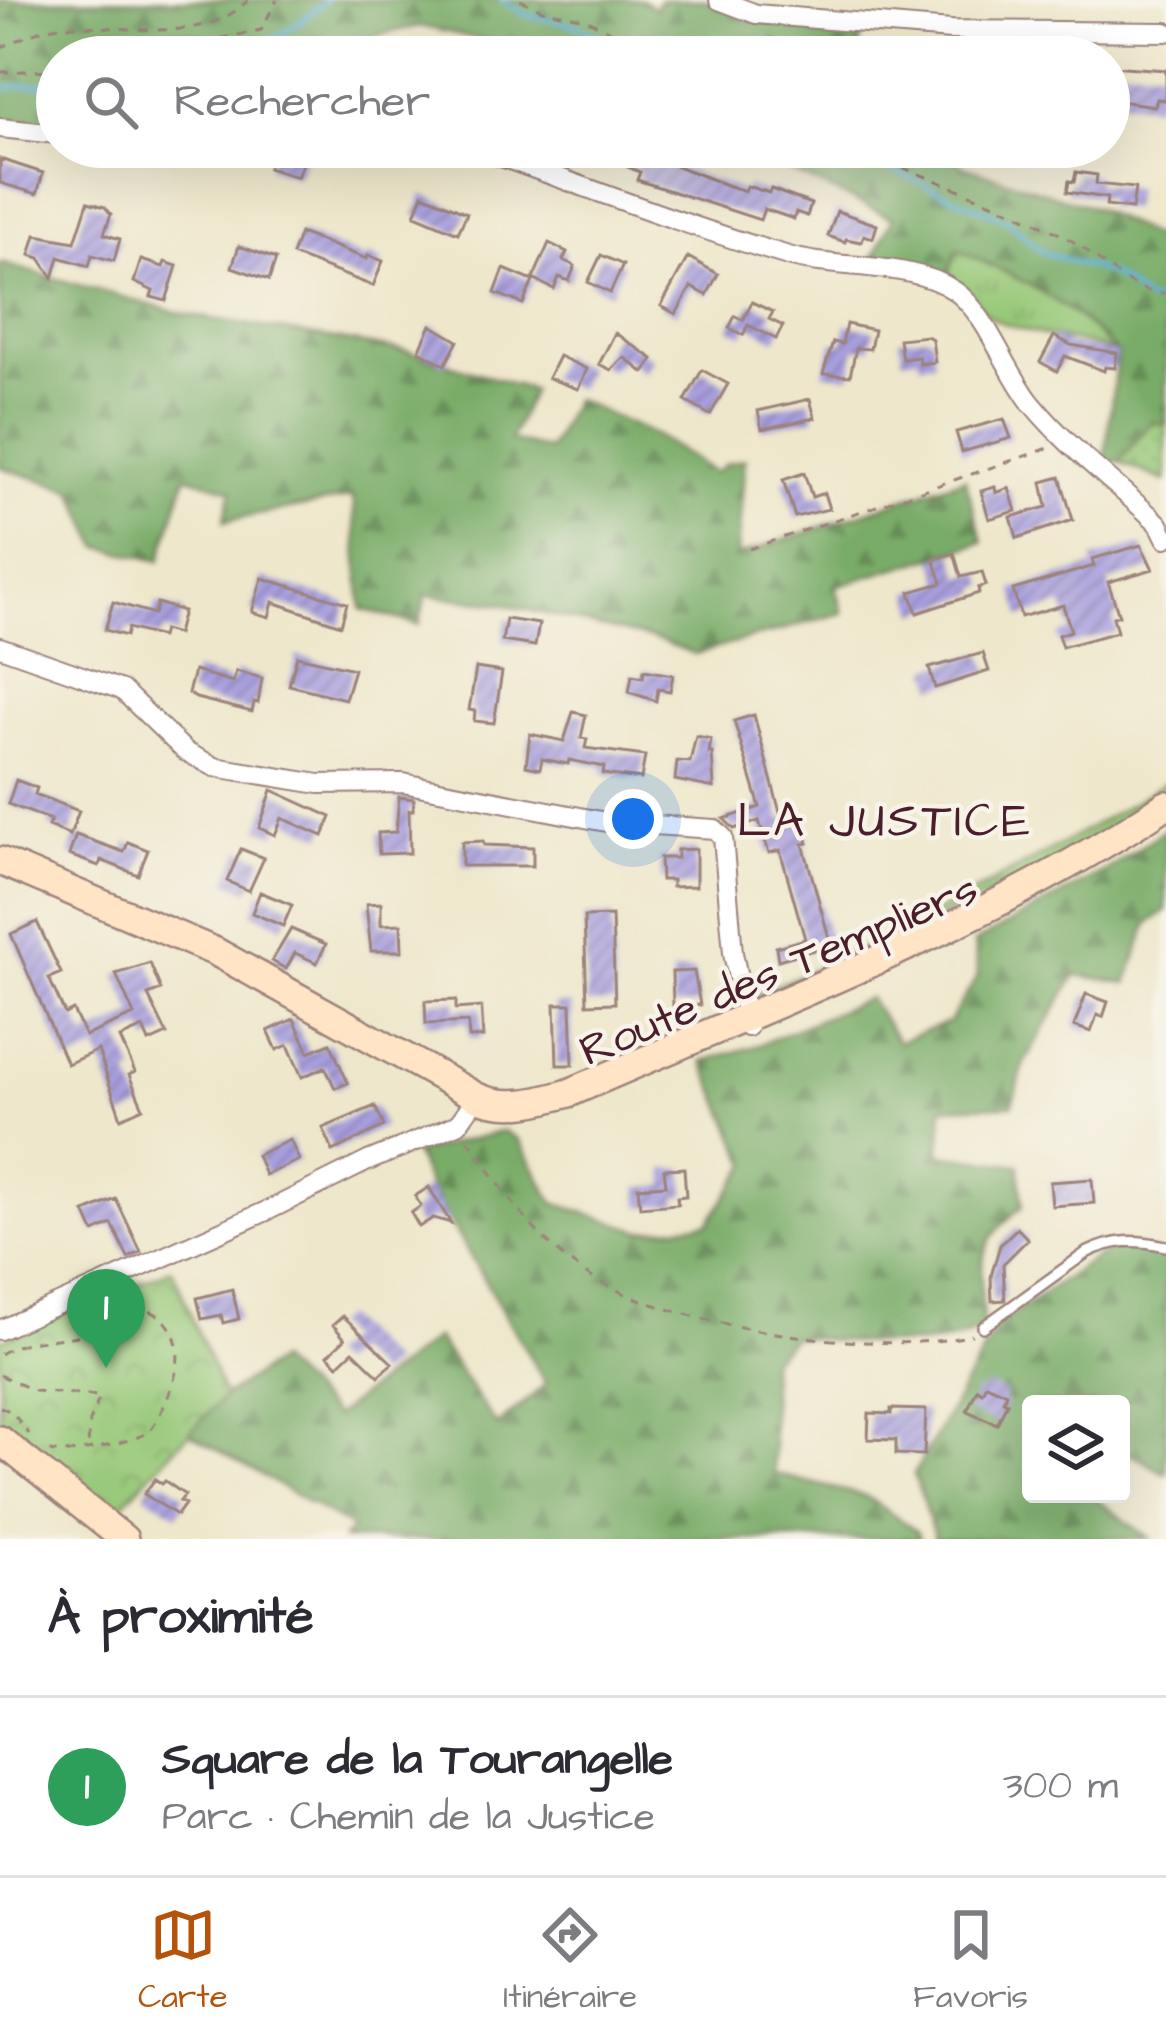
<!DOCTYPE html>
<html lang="fr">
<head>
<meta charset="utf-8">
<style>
  :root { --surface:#fff; --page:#f2f2f3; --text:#2b2b33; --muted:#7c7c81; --line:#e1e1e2; --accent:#b45309 }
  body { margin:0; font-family:"Architects Daughter",sans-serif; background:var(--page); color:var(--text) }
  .controls { position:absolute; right:36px; bottom:36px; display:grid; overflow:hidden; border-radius:12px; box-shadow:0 12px 48px #0002 }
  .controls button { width:108px; height:108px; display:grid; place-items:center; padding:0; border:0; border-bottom:3px solid var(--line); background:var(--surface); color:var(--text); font:60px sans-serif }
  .you { position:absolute; left:633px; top:819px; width:42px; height:42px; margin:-30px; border:9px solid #fff; border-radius:50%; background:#1a73e8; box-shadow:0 0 0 18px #1a73e833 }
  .badge { display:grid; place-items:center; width:78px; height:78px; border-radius:50%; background:var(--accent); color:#fff; font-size:39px; font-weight:700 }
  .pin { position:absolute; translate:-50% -99px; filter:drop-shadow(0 3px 6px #0008) }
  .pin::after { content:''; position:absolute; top:63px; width:42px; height:36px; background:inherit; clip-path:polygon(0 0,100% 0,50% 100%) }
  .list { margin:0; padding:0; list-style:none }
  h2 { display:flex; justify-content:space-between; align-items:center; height:156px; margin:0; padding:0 48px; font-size:51px }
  h2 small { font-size:39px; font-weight:400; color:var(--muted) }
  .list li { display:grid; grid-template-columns:78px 1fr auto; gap:36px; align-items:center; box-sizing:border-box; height:180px; padding:0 48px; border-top:3px solid var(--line) }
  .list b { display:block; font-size:45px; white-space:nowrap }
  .list p { margin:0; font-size:39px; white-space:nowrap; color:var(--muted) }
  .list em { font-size:39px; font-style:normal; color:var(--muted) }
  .icon { flex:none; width:66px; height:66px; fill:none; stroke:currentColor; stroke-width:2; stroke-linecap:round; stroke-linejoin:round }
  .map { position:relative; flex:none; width:1166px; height:1539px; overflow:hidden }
  .search { position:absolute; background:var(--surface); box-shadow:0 12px 48px #0002; left:36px; right:36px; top:36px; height:132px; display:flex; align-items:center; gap:30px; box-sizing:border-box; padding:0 42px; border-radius:66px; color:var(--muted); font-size:45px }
  .sheet { height:336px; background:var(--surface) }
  nav { display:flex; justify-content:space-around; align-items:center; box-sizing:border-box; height:168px; border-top:3px solid var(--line); background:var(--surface); font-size:33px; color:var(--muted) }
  nav a { display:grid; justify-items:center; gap:6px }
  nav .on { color:var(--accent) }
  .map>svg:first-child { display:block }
  .grass { fill:url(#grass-tufts); stroke:#707452; stroke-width:3 }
  .forest { fill:url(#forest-firs); stroke:#62664a; stroke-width:3 }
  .park { fill:url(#park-crowns); stroke:#707452; stroke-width:3 }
  .garden { fill:url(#garden-dots); stroke:#707452; stroke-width:3 }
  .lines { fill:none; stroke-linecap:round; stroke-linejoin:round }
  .stream { stroke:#5cb0d8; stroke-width:4.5 }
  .building { fill:url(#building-hatch) }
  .lane-casing { stroke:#9c837b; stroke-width:14 }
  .street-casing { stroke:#9c837b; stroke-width:22 }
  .secondary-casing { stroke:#9c837b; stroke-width:32 }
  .path { stroke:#9c837b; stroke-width:3; stroke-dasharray:9 9; stroke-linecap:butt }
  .lane { stroke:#fff; stroke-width:9 }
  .street { stroke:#fff; stroke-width:18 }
  .secondary { stroke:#ffe4c6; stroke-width:27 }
  .labels { text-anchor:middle; stroke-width:9; stroke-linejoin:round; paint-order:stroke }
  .street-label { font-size:45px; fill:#4a1f2b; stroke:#f7f3e8 }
  .neighbourhood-label { font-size:48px; letter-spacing:3px; fill:#4a1f2b; stroke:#f7f3e8 }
</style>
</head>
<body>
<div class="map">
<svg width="1166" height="1539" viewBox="0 0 1166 1539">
  <defs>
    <pattern id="grass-tufts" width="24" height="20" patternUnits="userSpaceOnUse" patternTransform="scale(3)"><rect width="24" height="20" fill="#97c878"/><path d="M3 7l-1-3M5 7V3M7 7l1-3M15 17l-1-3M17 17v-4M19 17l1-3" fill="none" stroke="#84ab68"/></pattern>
    <pattern id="forest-firs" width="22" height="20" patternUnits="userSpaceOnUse" patternTransform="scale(3)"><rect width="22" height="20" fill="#79ac68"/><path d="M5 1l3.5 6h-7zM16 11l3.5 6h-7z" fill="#658b56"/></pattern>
    <pattern id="park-crowns" width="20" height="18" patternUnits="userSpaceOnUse" patternTransform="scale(3)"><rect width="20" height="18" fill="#97c878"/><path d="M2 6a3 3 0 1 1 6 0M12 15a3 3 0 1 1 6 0" fill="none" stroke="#84ab68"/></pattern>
    <pattern id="garden-dots" width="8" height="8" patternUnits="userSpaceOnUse" patternTransform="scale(3)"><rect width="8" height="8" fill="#97c878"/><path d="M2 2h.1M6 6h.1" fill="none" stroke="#84ab68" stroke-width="1.8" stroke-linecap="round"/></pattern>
    <pattern id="building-hatch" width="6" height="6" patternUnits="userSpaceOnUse" patternTransform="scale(3)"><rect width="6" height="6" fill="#a89fde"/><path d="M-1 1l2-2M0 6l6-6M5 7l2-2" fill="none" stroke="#8b81b4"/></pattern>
  </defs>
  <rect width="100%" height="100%" fill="#f7f3e8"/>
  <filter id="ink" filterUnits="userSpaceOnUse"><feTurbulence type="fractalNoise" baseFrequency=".00833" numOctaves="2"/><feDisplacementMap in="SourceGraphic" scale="24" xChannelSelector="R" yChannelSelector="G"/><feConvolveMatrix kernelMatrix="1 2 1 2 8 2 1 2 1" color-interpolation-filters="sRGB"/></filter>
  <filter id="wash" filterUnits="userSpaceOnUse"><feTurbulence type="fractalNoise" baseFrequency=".004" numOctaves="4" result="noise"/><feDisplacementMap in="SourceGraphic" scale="48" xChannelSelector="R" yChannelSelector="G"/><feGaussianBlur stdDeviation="2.7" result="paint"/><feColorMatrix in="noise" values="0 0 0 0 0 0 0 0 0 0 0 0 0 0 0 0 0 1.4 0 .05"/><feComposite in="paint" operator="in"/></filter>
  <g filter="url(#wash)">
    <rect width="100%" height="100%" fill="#eee7cb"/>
    <path class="grass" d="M956,249C1022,277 1067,301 1117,353C1076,338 1036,338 996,320C977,312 977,289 946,278Z
      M1166,782V793L1019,883L758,999L754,994C899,937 1034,864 1166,782Z"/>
    <path class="forest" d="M0,0H641L656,8L659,0H705L747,21L862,31L857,57H511L500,53L501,44L420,26L381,34L320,57H57V122L0,121Z
      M736,147H941L963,166L1095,208L1166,243V425L1152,422L1119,462L1105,460L1117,353C1067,301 1022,278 957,250L946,278L915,264L873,259L893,218Z
      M0,263L183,314L407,351L532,390L510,440L549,450L574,399L656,436L715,473L725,464L745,459L737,556L965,478L983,542L836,586L843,613L695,654L661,641L503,604L426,595L419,625L362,609L353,497L224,521L232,490L186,476L160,561L99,547L73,490L0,467Z
      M1166,829V912L1148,923L1127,983L1076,975L1025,1061L1012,1105L943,1107L940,1154L1019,1165L1023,1206C972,1245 981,1267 983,1327C942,1358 844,1339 793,1337L770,1360L774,1474L865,1496L916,1531L920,1539H343L352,1528L189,1433L224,1396L277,1361L335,1416L436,1338L497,1426L546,1384L429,1187L414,1153L504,1131L519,1140L554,1203L642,1231L708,1223L748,1165L703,1061L759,1045L869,998L898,1042L949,1022L978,976L974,943L1107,870Z
      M1134,1248L1166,1255V1474L1121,1448V1404H1031V1494H1096L1095,1498L1150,1539H935L914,1474L999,1324L1096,1257L1111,1249Z"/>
    <path class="park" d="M172,1269L224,1396L112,1515L0,1424V1340Z"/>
    <path class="garden" d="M1152,422L1166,425V481L1119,462Z"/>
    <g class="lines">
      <path class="stream" d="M501,0L526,15L579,26L642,57
        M199,57C261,49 279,42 326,0
        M0,88L57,83
        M838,147L1007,220L1042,252L1112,275L1149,302H1166"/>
    </g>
    <g id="blocks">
      <path class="building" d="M1109,66L1166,70V100L1157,99L1155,106L1112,100Z
        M275,147L308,151L297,177L268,168Z
        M580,147H636L648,151L649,148L666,154L664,161L729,186L745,191L747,186L769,193L771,189L811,204L807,216L796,212L794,219L764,209L760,220L637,180L640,172Z
        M0,159L43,173L37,194L0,183Z
        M1076,172L1097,175L1096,184L1135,188L1132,209L1106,206L1107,198L1067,192L1069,181L1074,182Z
        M423,194L467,213L458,233L415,215Z
        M88,202L105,207L111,214L104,234L120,239L114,261L92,255L89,266L59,257L53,278L40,258L30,255L36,235L75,242Z
        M837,211L877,225L873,238L864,235L861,242L846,239L845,242L828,236Z
        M300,233L367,259L368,255L383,261L373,286L292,255Z
        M549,243L567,252L563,260L575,266L569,281L559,277L554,289L533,279Z
        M239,246L276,259L269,280L232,267Z
        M601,255L623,265L610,293L588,282Z
        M688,257L718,274L707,295L691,287L676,314L661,306Z
        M141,260L163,267L165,262L177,266L166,301L151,297L153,291L134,282Z
        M504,269L533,281L523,304L495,293Z
        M752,302L773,312L769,319L783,326L776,339L748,325L743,335L729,328L735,316L743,320Z
        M846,324L874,330L870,349L856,348L850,376L823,374L833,342L842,344Z
        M431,325L458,341L445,365L419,351Z
        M615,333L653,359L644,373L624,357L611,370L599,364Z
        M927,336L932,339L935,362L920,364L919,357L902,359L899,339Z
        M1054,336L1071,345L1117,353L1115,368L1105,367L1104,371L1065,356L1057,371L1040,362Z
        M559,356L587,369L578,389L548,378Z
        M702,370L728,384L710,415L685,401Z
        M810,399L815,418L762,429L758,411Z
        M1004,419L1011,438L962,452L956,432Z
        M804,473L812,497L824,493L829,509L795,517L783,480Z
        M1060,477L1073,520L1017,538L1011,517L1047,507L1042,482Z
        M995,487L996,493L1009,488L1016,511L989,519L981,491Z
        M1141,545L1153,569L1108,582L1119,615L1113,617L1117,632L1062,647L1058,635L1071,631L1063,605L1021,617L1013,590L1094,566L1092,559Z
        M954,553L961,577L982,572L986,585L978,588L979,593L917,613L910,592L942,583L934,559Z
        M262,578L347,603L341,625L273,602L269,617L252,612Z
        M113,602L154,614L157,603L183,611L177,634L163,630L161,637L128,628L126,636L105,630Z
        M506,619L539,624L535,646L502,641Z
        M983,653L989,671L935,688L929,668Z
        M297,656L354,669L345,699L289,685Z
        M476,668L502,672L494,723L474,721L475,711L469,710Z
        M644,670L673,675L670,691L658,689L656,701L629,692L632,675L643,677Z
        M194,671L233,682L236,671L262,678L258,703L254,702L252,712L196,698L188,693Z
        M573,712L586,715L581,738L587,739L585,748L645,756L641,779L603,774L604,767L569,760L568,764L542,759L540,769L526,766L530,734L564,741Z
        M754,715L782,820L798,816L803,824L808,843L803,844L831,945L778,960L776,947L805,939L780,850L769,853L759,821L734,829L724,819L760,807L734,721Z
        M696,736L711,739L709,753H712L714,788L675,780L677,761L690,762Z
        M16,780L37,788L35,794L79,811L70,835L48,826L51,820L8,804Z
        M272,790L331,817L323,836L282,818L275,835L259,828Z
        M399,797L414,799L413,810H409L410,853L379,854L378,833L396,832Z
        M76,835L124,852L128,842L148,850L138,875L101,860L99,866L69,855Z
        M483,841L484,845L533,847V866H462V842Z
        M241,849L264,858L249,891L227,881Z
        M696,849V886L672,887V880H661L660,858H677V850Z
        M260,892L292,905L283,926L252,913Z
        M381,903V925L401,924L402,951H371L366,904Z
        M612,916L615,1003L587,1004L584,917Z
        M37,922L61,973L49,978L65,1014L73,1010L85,1036L134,1015L116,974L150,963L161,990L148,995L167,1034L149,1042L143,1028L120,1038L135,1072L129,1075L143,1108L121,1118L98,1050L67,1064L11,934Z
        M291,929L326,944L317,963L295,953L286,969L272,961Z
        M694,971L700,1005L673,1006L672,972Z
        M1086,994L1108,1002L1103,1017L1097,1015L1091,1032L1074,1026Z
        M456,1000V1009L481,1007L483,1037L469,1038L468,1022L426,1024L425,1001Z
        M555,1004H571L573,1065H557Z
        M294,1019L309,1052L330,1043L348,1083L335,1088L325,1067L302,1077L288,1045L277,1050L268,1031Z
        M375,1106L384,1126L333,1151L323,1128Z
        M290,1140L299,1160L265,1175L257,1155Z
        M684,1168L686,1196L677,1197L678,1204L640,1207L638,1187L666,1185L664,1169Z
        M1092,1179L1094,1203L1052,1206L1050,1182Z
        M429,1187L437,1201L451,1223L433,1218L419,1227L411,1213L421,1206L415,1196Z
        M116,1199L141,1252L128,1258L112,1224L94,1232L85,1212Z
        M1017,1228L1028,1239L1003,1264L1005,1300L992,1301L991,1276L1000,1245Z
        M232,1289L239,1319L223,1323L221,1315L202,1319L197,1298Z
        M343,1316L392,1363L379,1376L353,1351L338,1365L328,1355L345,1339L333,1325Z
        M986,1384L1006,1393L1003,1401L1007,1403L997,1424L967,1411L977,1389L982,1392Z
        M891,1409L926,1410L924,1455L896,1454V1440L868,1439L869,1413L891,1414Z
        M155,1479L162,1484L165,1481L185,1495L180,1501L185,1504L177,1515L144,1494Z"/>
    </g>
  </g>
  <g filter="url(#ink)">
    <use href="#blocks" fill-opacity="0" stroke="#9c837b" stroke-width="3"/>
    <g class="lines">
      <g class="lane-casing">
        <path id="lane" d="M983,1327L1086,1253C1114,1239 1136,1239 1166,1246"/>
      </g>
      <g class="street-casing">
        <path id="street" d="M719,0L756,14L951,30L1166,32
          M0,128L57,134
          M473,147C576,183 680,224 785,255C837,271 911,260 955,291C986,312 1006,372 1032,404C1069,449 1117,484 1159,524L1166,538
          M0,647L122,690L186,752L215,767L319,784L403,783L606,822L715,829L723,837L733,953L748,1027
          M0,1330L271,1209L368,1161L458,1124L477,1097"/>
      </g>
      <g class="secondary-casing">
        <path id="secondary" d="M0,861L216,952L477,1097C508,1110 538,1102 569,1093C771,1004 981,928 1166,805
          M0,1440L124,1539"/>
      </g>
      <path class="path" d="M520,0L542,10L586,19L660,57
        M0,48C19,40 43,26 63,26C120,24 204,47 248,0
        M132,57L261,30L277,0
        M0,72L57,70
        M852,147C924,178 1001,202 1069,239C1099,256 1130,295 1166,293
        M749,549L1049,448
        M468,1139C503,1190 535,1241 588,1275C671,1327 878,1358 972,1335
        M0,1354C26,1337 52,1342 81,1335C103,1330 116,1309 128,1307C139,1305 155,1312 163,1319C195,1351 168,1400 150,1432C130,1442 69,1457 50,1451
        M0,1375L34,1391L100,1396L90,1421L88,1445
        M0,1407L12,1412L29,1434"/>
      <use href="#lane" class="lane"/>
      <use href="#street" class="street"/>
      <use href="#secondary" class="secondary"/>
    </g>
  </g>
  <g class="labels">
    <g class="street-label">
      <text transform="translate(778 968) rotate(-23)" y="16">Route des Templiers</text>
    </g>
    <g class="neighbourhood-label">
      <text x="885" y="836">LA JUSTICE</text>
    </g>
  </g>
</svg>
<div class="controls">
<button><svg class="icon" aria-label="layers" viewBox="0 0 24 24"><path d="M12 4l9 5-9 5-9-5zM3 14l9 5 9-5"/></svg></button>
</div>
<div class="you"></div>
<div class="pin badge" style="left:106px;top:1368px;background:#2e9e5b">1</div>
<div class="search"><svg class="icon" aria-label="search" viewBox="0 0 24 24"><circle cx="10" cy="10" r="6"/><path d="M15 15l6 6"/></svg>Rechercher</div>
</div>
<section class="sheet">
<h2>À proximité<small></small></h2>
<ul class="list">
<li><span class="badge" style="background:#2e9e5b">1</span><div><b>Square de la Tourangelle</b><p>Parc · Chemin de la Justice</p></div><em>300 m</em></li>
</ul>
</section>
<nav>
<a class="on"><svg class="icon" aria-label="map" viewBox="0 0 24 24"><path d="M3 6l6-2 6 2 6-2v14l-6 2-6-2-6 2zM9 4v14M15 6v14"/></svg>Carte</a>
<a><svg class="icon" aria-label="directions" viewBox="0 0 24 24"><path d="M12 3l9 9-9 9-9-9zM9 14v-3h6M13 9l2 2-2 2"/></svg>Itinéraire</a>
<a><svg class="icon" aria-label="saved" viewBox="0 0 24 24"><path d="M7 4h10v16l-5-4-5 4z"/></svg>Favoris</a>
</nav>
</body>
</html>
